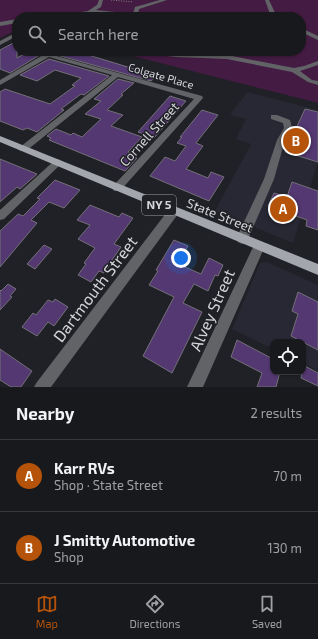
<!DOCTYPE html>
<html lang="en">
<head>
<meta charset="utf-8">
<style>
  :root { --surface:#18191c; --page:#252629; --text:#f1f3f6; --muted:#9fa0a3; --line:#36383b; --accent:#b45309 }
  body { margin:0; font-family:"Exo 2",sans-serif; background:var(--page); color:var(--text) }
  .controls { position:absolute; right:12px; bottom:12px; display:grid; overflow:hidden; border-radius:8px; box-shadow:0 1px 3px #0004 }
  .controls button { width:36px; height:36px; display:grid; place-items:center; padding:0; border:0; border-bottom:1px solid var(--line); background:var(--surface); color:var(--text); font:20px sans-serif }
  .you { position:absolute; left:181px; top:258px; width:14px; height:14px; margin:-10px; border:3px solid #fff; border-radius:50%; background:#1a73e8; box-shadow:0 0 0 6px #1a73e833 }
  .badge { display:grid; place-items:center; width:26px; height:26px; border-radius:50%; background:var(--accent); color:#fff; font-size:13px; font-weight:700 }
  .pin { position:absolute; translate:-50% -50%; border:2px solid #fff; box-shadow:0 1px 4px #0006 }
  .list { margin:0; padding:0; list-style:none }
  h2 { display:flex; justify-content:space-between; align-items:center; height:52px; margin:0; padding:0 16px; font-size:17px }
  h2 small { font-size:13px; font-weight:400; color:var(--muted) }
  .list li { display:grid; grid-template-columns:26px 1fr auto; gap:12px; align-items:center; box-sizing:border-box; height:72px; padding:0 16px; border-top:1px solid var(--line) }
  .list b { display:block; font-size:15px; white-space:nowrap }
  .list p { margin:0; font-size:13px; white-space:nowrap; color:var(--muted) }
  .list em { font-size:13px; font-style:normal; color:var(--muted) }
  .icon { flex:none; width:22px; height:22px; fill:none; stroke:currentColor; stroke-width:2; stroke-linecap:round; stroke-linejoin:round }
  .map { position:relative; flex:none; width:318px; height:387px; overflow:hidden }
  .search { position:absolute; background:var(--surface); box-shadow:0 1px 3px #0004; left:12px; right:12px; top:12px; height:44px; display:flex; align-items:center; gap:10px; box-sizing:border-box; padding:0 14px; border-radius:16px; color:var(--muted); font-size:15px }
  .sheet { height:196px; background:var(--surface) }
  nav { display:flex; justify-content:space-around; align-items:center; box-sizing:border-box; height:56px; border-top:1px solid var(--line); background:var(--surface); font-size:11px; color:var(--muted) }
  nav a { display:grid; justify-items:center; gap:2px }
  nav .on { color:var(--accent) }
  .map>svg:first-child { display:block }
  .built { fill:#272833 }
  .green { fill:#441b43 }
  .building { fill:#533871; stroke:#737077 }
  .lines { fill:none; stroke-linecap:round; stroke-linejoin:round }
  .path { stroke:#828388; stroke-width:1; stroke-dasharray:1 1.5; stroke-linecap:butt }
  .minor { fill:#626366; fill-rule:evenodd }
  .major { fill:#a3a6ac; fill-rule:evenodd }
  .labels { text-anchor:middle; stroke-width:3; stroke-linejoin:round; paint-order:stroke }
  .far-street-label { font-size:11px; fill:#d4d5d9; stroke:#202126 }
  .shield { fill:#202126; stroke:#9e9fa3; stroke-width:1 }
  .shield-label { font-size:12px; font-weight:bold; fill:#d4d5d9 }
  .street-label { font-size:13px; fill:#d4d5d9; stroke:#202126 }
  .near-street-label { font-size:16px; fill:#d4d5d9; stroke:#202126 }
</style>
</head>
<body>
<div class="map">
<svg width="318" height="387" viewBox="0 0 318 387">
  <rect width="100%" height="100%" fill="#202126"/>
  <path class="built" d="M247,92L318,110V161L293,243L215,211L251,144L236,139L246,119L230,115Z
    M267,262L318,285V371L303,363V342H273V349L232,329L260,263Z"/>
  <path class="green" d="M0,0H318V103L113,51H301V17H17V30L0,38Z"/>
  <path class="building" d="M17,41V58L29,51L43,53L10,73L0,69V50Z
    M63,51H75L141,71L142,70L159,74L151,81L57,55Z
    M49,59L109,76L84,95L81,94L61,109L64,110L37,132L27,128L23,130L0,121V92L5,89L50,104L75,86L72,85L81,78L55,70L37,81L20,75Z
    M118,79L134,83L121,94L123,95L107,110L123,115L111,126L142,137L128,152L136,155L134,157L137,158L125,171L49,140L51,138L47,136L56,129L71,135L73,133L82,137L101,119L85,114L101,101L94,99Z
    M170,96L186,101L154,138L138,132Z
    M305,109L318,112V162L285,152Z
    M202,110L218,115L196,143L203,146L186,169L208,178L211,172L224,177L209,201L150,176L165,157L175,161L186,146L177,143L182,137H180Z
    M0,159L37,174L20,189L17,187L0,202Z
    M55,180L80,190L64,208L49,202L31,220L37,223L0,267V231L18,214L23,216L40,199L37,198Z
    M292,182L318,191V230L306,226L307,220L268,206L274,193L287,197Z
    M90,205L119,217L122,213L133,218L114,244L121,247L112,260L113,261L104,273L99,271L91,282L78,275L86,264L84,263L95,248L78,239L90,225L77,220Z
    M174,240L188,246L178,264L201,274L209,258L223,265L218,276L215,275L208,291L194,284L183,303L202,312L172,373L143,356L174,297L149,285L158,271L156,270Z
    M44,245L52,249L35,269L27,264Z
    M8,284L16,289L10,296L12,297L0,310V290L1,291Z
    M298,292L318,302V350L291,336L298,314L292,311Z
    M55,299L68,307L54,326L48,322L37,336L22,327L33,313L36,315L48,300L53,302Z
    M237,340L273,359V372H280L276,387H257L262,373L231,357Z
    M0,349L32,371L21,387H11L0,380Z
    M303,365L318,373V386L301,378Z"/>
  <g class="lines">
    <path class="path" d="M111,0L133,2"/>
    <path class="minor" d="M99,0H103L101,7L96,10L133,14L135,7L160,0H167L139,9L138,15L146,17L96,13L74,17H47L88,11L97,5Z
      M265,0H269L277,17H271Z
      M17,19V23L0,26V22Z
      M301,28L318,36V40L301,32Z
      M17,32V36L0,45V41Z
      M50,51H55L53,55L202,96L203,98L120,191H114L112,188L114,185L194,99L118,77L26,151H20L19,149L20,147L112,75L49,57L0,85V80Z
      M139,51L227,55L294,68L304,66L318,61V65L300,71L312,80L318,81V85L308,82L292,72L227,59L176,57L142,53Z
      M271,115H277L290,120L292,128L285,140L274,179L248,239L246,242L242,244L238,242L236,239L264,179L277,140L284,128L283,123L271,119Z
      M58,159L63,162L61,164L4,219L0,220V210L55,160Z
      M174,207L178,208L179,211L178,214L51,387H34L37,382L170,208Z
      M259,241L263,243L265,246L203,387H187L255,243Z"/>
    <path class="major" d="M0,136L318,264V275L0,142Z"/>
  </g>
  <g class="labels">
    <g class="far-street-label">
      <text transform="translate(161 76) rotate(16)" y="4">Colgate Place</text>
    </g>
    <rect class="shield" x="142" y="195" width="34" height="20" rx="3"/>
    <g class="shield-label">
      <text x="159" y="209">NY 5</text>
    </g>
    <g class="street-label">
      <text transform="translate(149 134) rotate(-48)" y="5">Cornell Street</text>
      <text transform="translate(220 215) rotate(22)" y="5">State Street</text>
    </g>
    <g class="near-street-label">
      <text transform="translate(95 289) rotate(-53)" y="6">Dartmouth Street</text>
      <text transform="translate(212 310) rotate(-66)" y="6">Alvey Street</text>
    </g>
  </g>
</svg>
<div class="controls">
<button><svg class="icon" aria-label="locate" viewBox="0 0 24 24"><circle cx="12" cy="12" r="6"/><path d="M12 2v4M12 18v4M2 12h4M18 12h4"/></svg></button>
</div>
<div class="you"></div>
<div class="pin badge" style="left:283px;top:209px">A</div>
<div class="pin badge" style="left:296px;top:141px">B</div>
<div class="search"><svg class="icon" aria-label="search" viewBox="0 0 24 24"><circle cx="10" cy="10" r="6"/><path d="M15 15l6 6"/></svg>Search here</div>
</div>
<section class="sheet">
<h2>Nearby<small>2 results</small></h2>
<ul class="list">
<li><span class="badge">A</span><div><b>Karr RVs</b><p>Shop · State Street</p></div><em>70 m</em></li>
<li><span class="badge">B</span><div><b>J Smitty Automotive</b><p>Shop</p></div><em>130 m</em></li>
</ul>
</section>
<nav>
<a class="on"><svg class="icon" aria-label="map" viewBox="0 0 24 24"><path d="M3 6l6-2 6 2 6-2v14l-6 2-6-2-6 2zM9 4v14M15 6v14"/></svg>Map</a>
<a><svg class="icon" aria-label="directions" viewBox="0 0 24 24"><path d="M12 3l9 9-9 9-9-9zM9 14v-3h6M13 9l2 2-2 2"/></svg>Directions</a>
<a><svg class="icon" aria-label="saved" viewBox="0 0 24 24"><path d="M7 4h10v16l-5-4-5 4z"/></svg>Saved</a>
</nav>
</body>
</html>
